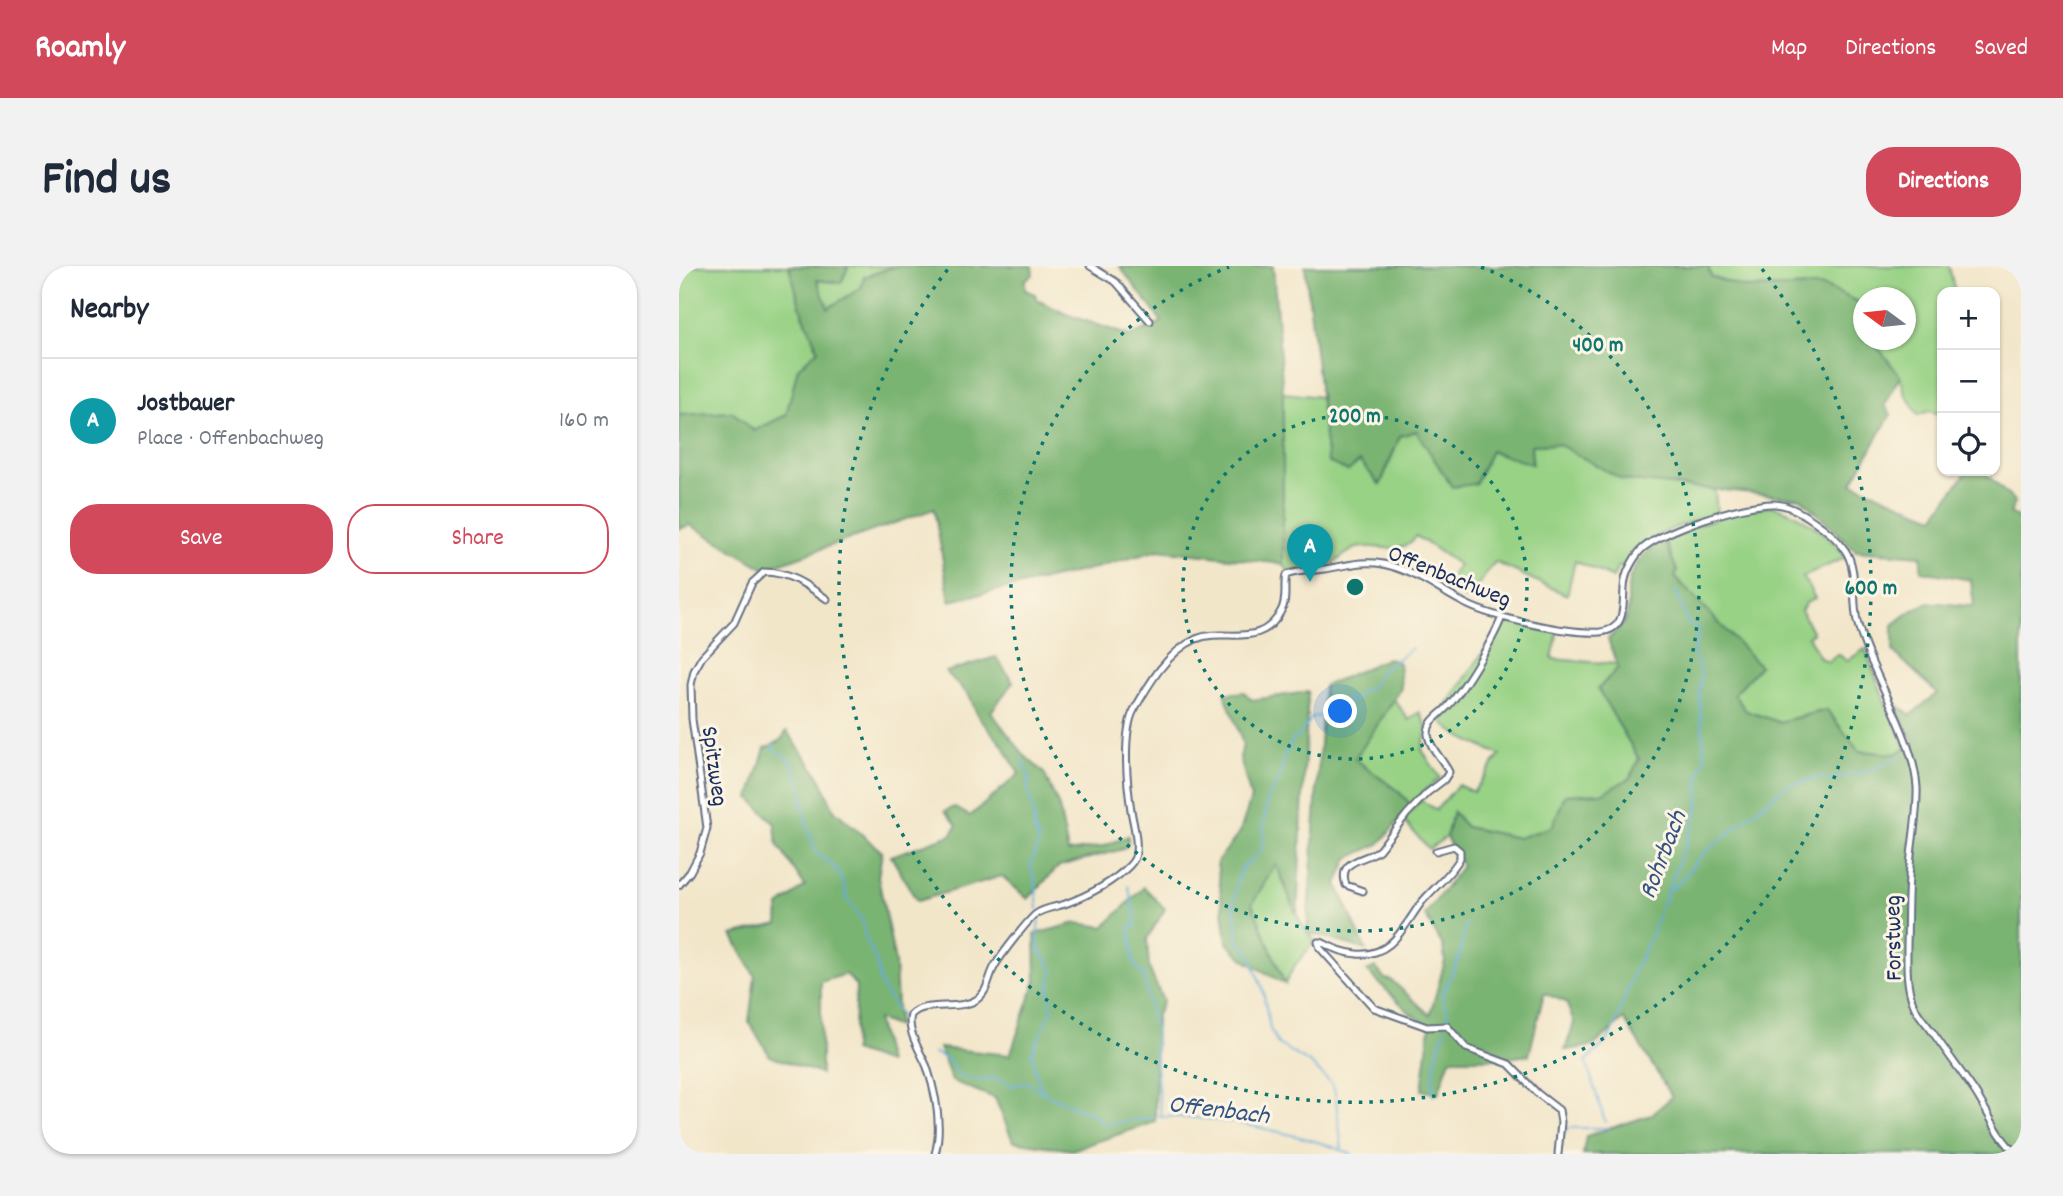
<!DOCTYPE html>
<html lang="en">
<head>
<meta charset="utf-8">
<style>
  :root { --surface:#fff; --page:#f2f2f3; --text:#1f2937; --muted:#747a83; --line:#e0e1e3; --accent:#d1495b }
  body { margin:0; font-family:Dekko,sans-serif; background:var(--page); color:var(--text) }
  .controls { position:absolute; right:21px; top:21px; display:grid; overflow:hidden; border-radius:14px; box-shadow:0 2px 5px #0004 }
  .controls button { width:63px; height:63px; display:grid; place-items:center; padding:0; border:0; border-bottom:2px solid var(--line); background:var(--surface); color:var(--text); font:35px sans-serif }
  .compass { position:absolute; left:1174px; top:21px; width:63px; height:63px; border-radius:50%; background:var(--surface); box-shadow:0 2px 5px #0004; rotate:285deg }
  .you { position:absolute; left:662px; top:446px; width:24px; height:24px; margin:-18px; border:5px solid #fff; border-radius:50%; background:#1a73e8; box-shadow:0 0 0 10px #1a73e833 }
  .badge { display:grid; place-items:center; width:46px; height:46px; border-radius:50%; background:var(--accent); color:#fff; font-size:23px; font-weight:700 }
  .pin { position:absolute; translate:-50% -58px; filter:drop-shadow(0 2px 4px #0008) }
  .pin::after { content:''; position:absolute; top:37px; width:24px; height:21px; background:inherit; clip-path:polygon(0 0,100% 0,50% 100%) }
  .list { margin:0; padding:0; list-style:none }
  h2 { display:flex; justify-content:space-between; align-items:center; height:91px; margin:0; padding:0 28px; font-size:30px }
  h2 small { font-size:23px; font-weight:400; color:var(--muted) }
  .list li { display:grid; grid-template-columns:46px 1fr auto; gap:21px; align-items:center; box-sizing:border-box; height:126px; padding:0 28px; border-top:2px solid var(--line) }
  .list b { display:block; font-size:26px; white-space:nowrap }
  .list p { margin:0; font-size:23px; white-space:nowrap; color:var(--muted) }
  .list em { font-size:23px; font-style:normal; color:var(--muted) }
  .actions { display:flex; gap:14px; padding:21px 28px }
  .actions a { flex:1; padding:16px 0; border:2px solid var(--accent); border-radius:28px; text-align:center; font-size:24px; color:var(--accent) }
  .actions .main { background:var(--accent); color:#fff }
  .icon { flex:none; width:38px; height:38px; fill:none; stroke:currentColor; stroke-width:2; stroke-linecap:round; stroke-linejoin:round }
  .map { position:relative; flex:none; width:1342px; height:888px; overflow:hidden; border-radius:28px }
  header { display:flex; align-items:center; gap:42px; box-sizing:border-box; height:98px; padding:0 35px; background:var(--accent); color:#fff }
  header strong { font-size:33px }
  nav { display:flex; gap:38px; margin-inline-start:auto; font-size:24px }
  .intro { display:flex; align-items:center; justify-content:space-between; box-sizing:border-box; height:168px; padding:0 42px }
  h1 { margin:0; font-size:49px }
  .button { padding:18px 32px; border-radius:28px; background:var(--accent); color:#fff; font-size:24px; font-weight:700 }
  main { display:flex; gap:42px; padding:0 42px }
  aside { flex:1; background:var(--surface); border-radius:28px; box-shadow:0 2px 5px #0004 }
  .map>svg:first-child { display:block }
  .green { fill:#98d285; stroke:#5a8072; stroke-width:2 }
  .forest { fill:#7ab472; stroke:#4a7268; stroke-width:2 }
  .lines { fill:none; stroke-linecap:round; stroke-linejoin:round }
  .stream { stroke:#66abdb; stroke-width:2 }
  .minor-casing { stroke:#666f83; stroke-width:9 }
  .minor { stroke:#fff; stroke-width:5 }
  .ring { fill:none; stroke:#0f766e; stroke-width:3.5; stroke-dasharray:3.5 7 }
  .labels { text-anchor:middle; stroke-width:6; stroke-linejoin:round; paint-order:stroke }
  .street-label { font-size:24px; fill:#1b2f5e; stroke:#fcf5e5 }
  .water-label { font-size:26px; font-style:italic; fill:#325484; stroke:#fcf5e5 }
  .centre { fill:#0f766e; stroke:#fcf5e5; stroke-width:3.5 }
  .ring-label { font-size:21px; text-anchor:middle; font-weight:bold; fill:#0f766e; stroke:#fcf5e5; stroke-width:6; stroke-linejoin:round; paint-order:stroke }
</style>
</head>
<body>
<header>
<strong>Roamly</strong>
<nav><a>Map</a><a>Directions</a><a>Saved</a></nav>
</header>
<div class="intro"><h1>Find us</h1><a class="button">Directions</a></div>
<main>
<aside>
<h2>Nearby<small></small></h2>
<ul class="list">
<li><span class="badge" style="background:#0f9aa8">A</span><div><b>Jostbauer</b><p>Place · Offenbachweg</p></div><em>160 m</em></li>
</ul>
<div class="actions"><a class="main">Save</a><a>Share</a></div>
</aside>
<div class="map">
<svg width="1342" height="888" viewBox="0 0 1342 888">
  <rect width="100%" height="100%" fill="#fcf5e5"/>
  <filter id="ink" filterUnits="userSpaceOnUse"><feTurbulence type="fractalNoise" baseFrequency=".0143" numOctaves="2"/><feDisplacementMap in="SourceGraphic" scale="14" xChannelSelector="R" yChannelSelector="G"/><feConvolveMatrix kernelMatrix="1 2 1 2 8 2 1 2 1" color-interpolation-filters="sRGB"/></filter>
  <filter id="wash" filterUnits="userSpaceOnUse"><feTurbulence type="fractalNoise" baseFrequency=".00686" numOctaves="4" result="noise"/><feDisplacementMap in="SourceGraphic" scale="28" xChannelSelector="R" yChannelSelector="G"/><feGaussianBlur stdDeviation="1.57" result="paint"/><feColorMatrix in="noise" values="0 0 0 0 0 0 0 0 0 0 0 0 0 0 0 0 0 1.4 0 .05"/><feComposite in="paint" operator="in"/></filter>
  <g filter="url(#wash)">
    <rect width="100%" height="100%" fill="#f2e6c9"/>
    <path class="green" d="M0,0H110L122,43L139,84L119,102L108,149L75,165L53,146L0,149Z
      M167,0H217L185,11L182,22L148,43L137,14L162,17L169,2Z
      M1029,0H1270L1276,26H1263V149L1250,145L1239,149L1226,127L1221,110L1193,74H1226V32H1184V45L1182,37L1144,20L1068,22L1032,11Z
      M604,127L641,131L649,196L681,195L702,218L721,170L738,165L796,218L812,185L853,198L852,179L879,178L944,214L1036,224L1038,248C1002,259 965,266 947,303L939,300L934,312L896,295L888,329L816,296L788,334L767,318L780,299L737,270C724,290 701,279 682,281C668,283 660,296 648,300C637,305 622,304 610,306L604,298Z
      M1092,240C1120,246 1149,268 1167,291L1124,311L1136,332L1127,337L1122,344L1134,367L1129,370L1141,392L1149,396L1159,388L1168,395L1186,383L1208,441L1227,482L1217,488L1180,485L1148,444L1100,456L1067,445L1055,428L1080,400L996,311L998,305L985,270L1063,244Z
      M826,354L879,364L873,393L937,398L939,402L919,423L960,493L951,512L924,527L886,529L873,561L839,572L787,561L774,546L767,571L750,583L724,554L742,534L757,544L779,519L794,526L821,489C798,477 775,473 760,451Z
      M715,433L730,454L741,446L748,461L743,484L761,512L744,526L733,540L720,526L676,493Z
      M597,597L622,658L636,675L616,699L606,718L572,638Z"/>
    <path class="forest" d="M110,0L169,1L162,17L138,14L149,42L182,22L185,11L217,0H353L354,9L346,14V24L356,28L358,34L387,48L451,70L483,56L441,1L594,0L604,127V298L479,284L417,302L271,335L255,243L86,303L11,259L0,263V149L53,146L75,165L107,149L119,102L139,84L122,43Z
      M626,0H1029L1032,11L1068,22L1144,20L1182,37L1184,45V74H1193L1221,110L1206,140L1212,148L1173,217L1255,251L1288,205H1304L1336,236L1331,247L1342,253V888H904L907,870L972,849L993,831L945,753L914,780L886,784L895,757L887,736L865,727L850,789L820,793H771L759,828L743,824L751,761L732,748L688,705L696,701L706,713L712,714L751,749L766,695L764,680L746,649L783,600L767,571L774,546L787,561L839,572L873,561L886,529L924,527L951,512L960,493L919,423L939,402L929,373C934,368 941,362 945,356C951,345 949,334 949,322C950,304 969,280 985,273L998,305L996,311L1081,400L1055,428L1067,445L1100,456L1148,444L1180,485L1216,488L1236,478L1213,435L1232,449L1258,427L1214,385V359C1227,349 1242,335 1260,337C1273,338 1283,340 1295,340L1292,314L1242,305V290L1177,285L1122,232L944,214L879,178L852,179L853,198L812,185L796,218L773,221L737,165L721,170L701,219L681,195L669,205L649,196Z
      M317,391L334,416L312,446L346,490L365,507L380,541L389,586L425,580L449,570V579L444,583L380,600L349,633L323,610L238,635L212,590L272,569L278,559L266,545L275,541L291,550L340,508L325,481L299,450L290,429L267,406Z
      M709,392L720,397L722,423L676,493L720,526L733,540L700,578L669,592L658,618L687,684L628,666L645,420Z
      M565,426L573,434L629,426L618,650L597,598L573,638L606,718L567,695L548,677L538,596L561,566L572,532L561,492L564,478L546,428Z
      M108,465L140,510L155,544L203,586L199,611L216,696L219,761L198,753L209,797L174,785L177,720L167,708L142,716V808L91,790L70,756L76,710L53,669L99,658L100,640L126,620L98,578L96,558L71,532L86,482L101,475Z
      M465,621L486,643L468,673L470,702L484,735L477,751L476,856L393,884L334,875L316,832L273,815L260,782L331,789L357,714L356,668L397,657L425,661Z"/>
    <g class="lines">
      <path class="stream" d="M94,478V483L111,494L115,502L123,526V539L127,550L126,556L138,588L152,598L161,609L166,623L168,633L184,655L186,671L198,697L201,718L223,752
        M343,494L348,504L350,514L349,525L355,548V563L360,575L351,600C358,613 357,628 359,643
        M449,620C453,634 457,647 456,661H451L454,694L459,704L465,710L472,748L477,764L476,789L482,851
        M990,623L998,619L1023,589L1108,519L1143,511L1150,513L1190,505L1223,490
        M360,650C358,678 354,679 374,702L370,723L373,744L353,786C354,800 359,814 364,826
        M767,758L769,747L763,731L764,726L780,692L787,658
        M255,787L270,794L279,809L299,814L317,812L333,820L342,817H351L364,827L415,849L427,859C445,856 463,852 481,851C534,849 623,868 673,888
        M754,830C753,806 757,787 766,764
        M926,856L907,795L928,775L935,762L956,702L969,676L1017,551L1020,535V512L1026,491L1020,430L1022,406L1014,386L1020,365L1018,361L1009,358L997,324
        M882,881L884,868L889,862H927
        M663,884L656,826L653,818L632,798L599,778L591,763L584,724L570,687L558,673C560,661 556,652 555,641C554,630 559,614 562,604C564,597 569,597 574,593C591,578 581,568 585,554C587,545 589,543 588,533L600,515L605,492L614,473L619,471L633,451C645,450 660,446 668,435L677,433L683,425L694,420L699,408L733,382"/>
    </g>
  </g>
  <g filter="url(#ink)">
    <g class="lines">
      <g class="minor-casing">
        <path id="minor" d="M411,0L437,16L471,55
          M0,619L11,606L21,587L28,562L13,453L12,419L15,405L23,391L55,357L73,317L85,306C110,306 129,320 148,333
          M684,625L667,619C658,593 686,595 700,584L728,548L748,527L765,514L770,506C764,493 751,483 749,469C748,454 762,449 770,439C786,421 814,374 823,351
          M639,676L641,682L695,742L748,761L768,760L787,782L830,798L858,827L880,844L882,856L879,888
          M639,676H642C653,682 665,687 678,688C713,691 724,661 742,637C754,622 772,609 781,592V585L775,580L757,585
          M256,888C264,859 257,828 248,801C242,786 227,765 232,749C245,734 278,745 297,734C310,726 309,710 317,698C323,688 349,654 357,648C365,642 377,641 386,638C410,629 432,618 450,600C454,596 457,592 457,586C459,572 454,558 452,544C448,519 443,467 455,444C470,418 488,386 517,373C546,361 582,384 602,345C609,333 604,320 607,309C620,304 632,305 646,303C666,300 684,294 704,298C735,304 759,324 787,338C815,352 889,368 921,366C951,363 942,334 946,314C948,304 955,292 961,285C979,265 1069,236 1096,238C1117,239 1154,266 1166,284C1179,303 1173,333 1178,355C1191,407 1234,468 1238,521C1239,548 1233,573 1231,600C1228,626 1229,652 1228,679C1228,698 1227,719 1234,737C1237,747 1246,756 1252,764C1266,784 1280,803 1294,823C1309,845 1318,871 1338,888"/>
      </g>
      <use href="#minor" class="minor"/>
    </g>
  </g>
  <g class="ring">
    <circle cx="676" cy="321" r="172"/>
    <path d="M802 1A344 344 0 1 1 550 1"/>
    <path d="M1083 3A516 516 0 1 1 269 3"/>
  </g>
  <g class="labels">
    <g class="street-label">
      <text transform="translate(771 309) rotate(22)" y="8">Offenbachweg</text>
      <text transform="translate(37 500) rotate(82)" y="8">Spitzweg</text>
      <text transform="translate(1213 672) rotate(-91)" y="8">Forstweg</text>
    </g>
    <g class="water-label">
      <text transform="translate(982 588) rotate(-69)" y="9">Rohrbach</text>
      <text transform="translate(540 842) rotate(7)" y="9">Offenbach</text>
    </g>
  </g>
  <circle cx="676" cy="321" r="10" class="centre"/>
  <g class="ring-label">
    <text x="919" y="85">400 m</text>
    <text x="676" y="156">200 m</text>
    <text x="1192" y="328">600 m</text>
  </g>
</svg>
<div class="controls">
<button>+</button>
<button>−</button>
<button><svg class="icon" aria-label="locate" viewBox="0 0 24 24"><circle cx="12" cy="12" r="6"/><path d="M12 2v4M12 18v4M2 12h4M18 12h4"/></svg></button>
</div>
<svg class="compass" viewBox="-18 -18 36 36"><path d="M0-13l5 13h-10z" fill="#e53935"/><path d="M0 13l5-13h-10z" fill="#747a83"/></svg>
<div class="you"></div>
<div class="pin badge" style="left:631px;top:316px;background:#0f9aa8">A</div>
</div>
</main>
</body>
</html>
